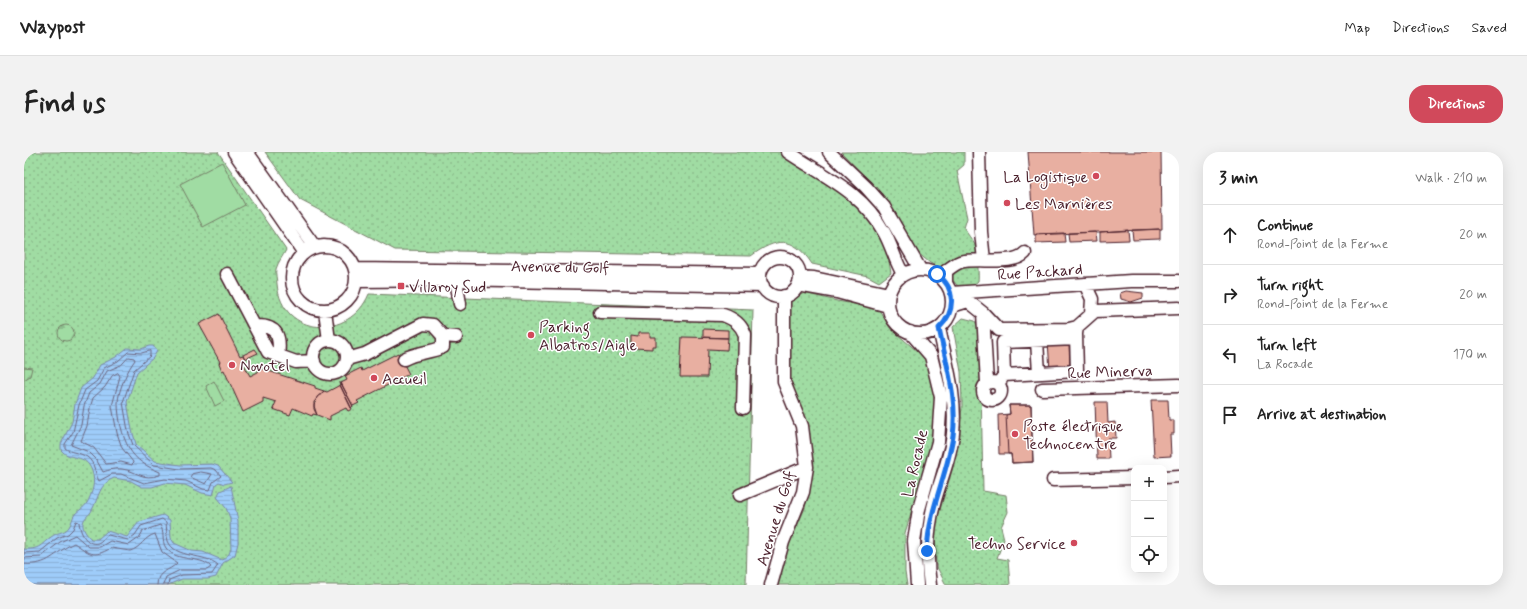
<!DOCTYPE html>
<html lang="en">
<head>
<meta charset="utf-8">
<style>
  :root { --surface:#fff; --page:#f2f2f2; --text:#222; --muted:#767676; --line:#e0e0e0; --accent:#d1495b }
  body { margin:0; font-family:Mynerve,sans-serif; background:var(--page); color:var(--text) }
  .controls { position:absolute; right:12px; bottom:12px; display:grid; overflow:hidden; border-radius:8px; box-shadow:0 4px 16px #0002 }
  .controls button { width:36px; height:36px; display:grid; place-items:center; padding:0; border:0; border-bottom:1px solid var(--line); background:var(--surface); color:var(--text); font:20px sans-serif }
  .stop { position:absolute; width:12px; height:12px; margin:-9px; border:3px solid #1a73e8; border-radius:50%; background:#fff }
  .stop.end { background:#1a73e8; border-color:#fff; box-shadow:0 1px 4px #0008 }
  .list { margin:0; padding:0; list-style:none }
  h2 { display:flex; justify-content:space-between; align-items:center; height:52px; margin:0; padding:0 16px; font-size:17px }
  h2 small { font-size:13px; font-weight:400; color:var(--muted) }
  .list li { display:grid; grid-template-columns:26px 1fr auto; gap:12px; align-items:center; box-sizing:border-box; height:60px; padding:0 16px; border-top:1px solid var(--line) }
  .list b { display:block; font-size:15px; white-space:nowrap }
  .list p { margin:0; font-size:13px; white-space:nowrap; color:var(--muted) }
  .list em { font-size:13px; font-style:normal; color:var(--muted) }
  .icon { flex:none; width:22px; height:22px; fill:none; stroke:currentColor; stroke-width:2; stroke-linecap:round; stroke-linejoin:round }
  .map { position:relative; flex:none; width:1155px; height:433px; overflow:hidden; border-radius:16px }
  header { display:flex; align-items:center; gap:24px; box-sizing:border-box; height:56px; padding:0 20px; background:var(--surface); border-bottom:1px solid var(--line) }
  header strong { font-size:19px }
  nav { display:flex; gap:22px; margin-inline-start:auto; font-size:14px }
  .intro { display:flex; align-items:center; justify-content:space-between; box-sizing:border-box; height:96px; padding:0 24px }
  h1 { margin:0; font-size:28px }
  .button { padding:10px 18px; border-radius:16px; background:var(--accent); color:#fff; font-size:14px; font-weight:700 }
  main { display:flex; gap:24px; padding:0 24px }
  aside { flex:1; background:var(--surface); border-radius:16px; box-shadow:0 4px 16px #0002 }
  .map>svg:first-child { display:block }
  .grass { fill:url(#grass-dots); stroke:#757e67 }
  .forest { fill:url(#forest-firs); stroke:#757e67 }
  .garden { fill:#a0dca3; stroke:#757e67 }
  .water { fill:url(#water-rules); stroke:#7c87a7 }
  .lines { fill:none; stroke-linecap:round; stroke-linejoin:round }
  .shore { stroke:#6c647d; stroke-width:1 }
  .building { fill:#e8afa1; stroke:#4a1f2b }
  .minor-casing { stroke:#4a1f2b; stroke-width:15 }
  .minor { stroke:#fff; stroke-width:12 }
  .route { stroke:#1a73e8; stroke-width:5 }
  .poi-dot { fill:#d1495b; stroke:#fff; stroke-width:1.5 }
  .labels { text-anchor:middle; stroke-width:3; stroke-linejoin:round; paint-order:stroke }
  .poi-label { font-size:16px; fill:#4a1f2b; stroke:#fff; text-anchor:start }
  .street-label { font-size:16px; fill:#4a1f2b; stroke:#fff }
</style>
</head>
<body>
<header>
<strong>Waypost</strong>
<nav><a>Map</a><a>Directions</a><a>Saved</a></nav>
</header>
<div class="intro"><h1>Find us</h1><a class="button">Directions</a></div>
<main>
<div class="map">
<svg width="1155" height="433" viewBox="0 0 1155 433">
  <defs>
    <pattern id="grass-dots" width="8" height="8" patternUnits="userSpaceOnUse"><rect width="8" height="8" fill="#a0dca3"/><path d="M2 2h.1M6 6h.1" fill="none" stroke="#8bbc8c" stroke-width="1.8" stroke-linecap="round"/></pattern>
    <pattern id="forest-firs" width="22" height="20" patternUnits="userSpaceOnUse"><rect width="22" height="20" fill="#a0dca3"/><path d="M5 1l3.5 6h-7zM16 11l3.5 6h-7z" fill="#8bbc8c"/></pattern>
    <pattern id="water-rules" width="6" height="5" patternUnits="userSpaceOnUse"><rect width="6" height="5" fill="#9eccf9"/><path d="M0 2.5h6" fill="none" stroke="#8aafd6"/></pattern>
  </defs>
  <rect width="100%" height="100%" fill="#fff"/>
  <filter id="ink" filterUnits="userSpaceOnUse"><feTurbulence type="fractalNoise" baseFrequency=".025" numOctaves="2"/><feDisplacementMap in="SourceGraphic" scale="8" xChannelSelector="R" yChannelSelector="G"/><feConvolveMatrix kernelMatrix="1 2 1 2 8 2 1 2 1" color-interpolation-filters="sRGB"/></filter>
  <g filter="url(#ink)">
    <path class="grass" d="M0,0H194L262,98C259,104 254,110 252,117C251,121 253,128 253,132C258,186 326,188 345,142L729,158L722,433H0Z
      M241,0H755C786,20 838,50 856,83C862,95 865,108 867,121L855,130L844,124L788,112C769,83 752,86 727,104L371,98L276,48Z
      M817,0H940V13L933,19L943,66L940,76C943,82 948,87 951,93C953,98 955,124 954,129L948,134L935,135L917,116L906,111L894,101L870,60L856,40Z
      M780,141L813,149L854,156L866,176L900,205L907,225L911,251L907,294L881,381V420L883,433H754L764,395L781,356L788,320L783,283L763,218V151Z
      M939,166L951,169L956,180L959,339L982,343L984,360L977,375L980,387L973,406L984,408L986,433H922L912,413L911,374L930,312L935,287L938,254L937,220L929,175Z"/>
    <path class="forest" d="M34 181a8 8 0 1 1 16 0a8 8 0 1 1-16 0Z
      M0,215L8,216L6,224L0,228Z"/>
    <path class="garden" d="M198,10L221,53L179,75L156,32Z
      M190,229L200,249L191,254L182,234Z"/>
    <path class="water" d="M125,194H129L133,199L129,206L113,220L103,250L108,278L112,292L131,309L156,313L188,312L194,314L208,330L200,332L195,330L192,332L189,343L178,341L161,333L141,331L128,335H118L107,329L90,326C75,332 75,345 68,358C66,363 60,365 59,371C58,377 63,383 67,387H74L83,379L103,385L115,370L139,363L146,368L147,386L150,391L168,399L179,400L198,408L205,402L207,397L206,366L202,356L193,345L196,339L207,334L214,369V391L211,403L199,411L192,425L184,427H158L144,433H0V397C19,398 17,390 32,382C36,380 42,380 45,375C48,371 48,366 51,362C55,358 60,356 63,351C68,342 72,330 68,319C61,300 47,310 37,298V292L48,270L51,252L57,236L69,226L76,213L92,205L103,196L117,197Z"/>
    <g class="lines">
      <path class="shore" d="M126,199V204L110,218L99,250L104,279L109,293L130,313L156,317L187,316L192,318L197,324L189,330L186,338L179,337L162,329L141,327L120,331L97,322H88L75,329C70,320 71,307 59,303C53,300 47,301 41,296V292L49,280L55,253L61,238L73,229L80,216L94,209L104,200L117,201Z
        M105,205L110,206L111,208C104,217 94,238 94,251C94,264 98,285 105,296C112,309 124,315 136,320V323C117,329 114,319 98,317C91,316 85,318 79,320L72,307L65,300L47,293L57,273L60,254L65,241L76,232L83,219L97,213Z
        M94,221L96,224L88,254L93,281L98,296L109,310L108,313L97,310L82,312L70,296L57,289L63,274L66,256L69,246L81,235L88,224Z
        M177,320L188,322L182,332L166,325L168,322Z
        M0,401L16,400L33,386L44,382L49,377L52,369L55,370C56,380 62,394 74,391C78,389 81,385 84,383L104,388L111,383L117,374L138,367L142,370C143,376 142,383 144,389C151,407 181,401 194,413L188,422L158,423L145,428L144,433
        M0,406L17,405L36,390L51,383L65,395H76L86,389L105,393L115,386L119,379L136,373C141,380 137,389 142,396C153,411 176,403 187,415L183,418H156L142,425L139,433
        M0,412C26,414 29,401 50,391C66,401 68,407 87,396L106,399C117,396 120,385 131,382L138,400L153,411C145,420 133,418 133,433"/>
    </g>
    <path class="building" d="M1004,0H1137L1138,77L1010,83Z
      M1136,77V87L1109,88L1108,78Z
      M1104,78L1105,88L1076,89V80Z
      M1072,80L1073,89L1045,90L1044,81Z
      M1040,81L1041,90L1012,91V82Z
      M1102,139L1119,141V146L1107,150L1097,147L1096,141Z
      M195,162L216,204L219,203L221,207L218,209L226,224L234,220L235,216L291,234V236L300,239L290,250V257L293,263L289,262L288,264L269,256L266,263L249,257L252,250L239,246V250L219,260L200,218L198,219L195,211L196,210L175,172Z
      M679,177L704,178V186L679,185Z
      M614,181H626V185H632V194H628V197L610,196V192H607V184L614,185Z
      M658,185L704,186L703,198L684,197L683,225H656Z
      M1024,189H1045L1046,218L1026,219Z
      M231,197L234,201L221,207L219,203Z
      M374,201L385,222L333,249L335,251L329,254L317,231L323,228L321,224L337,216L338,219Z
      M315,231H317L329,254L327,256Z
      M316,233L328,257L324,259L322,256L306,264V268L293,263L290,254L293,245L300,239L303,240Z
      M1127,248H1144L1145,268H1150V282H1146L1147,304L1130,305Z
      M1071,250H1083L1084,271L1091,270L1092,286H1084L1085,307H1073Z
      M985,253H1007L1009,310L988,311L987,302H984L982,263L986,262Z
      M985,253H1007L1009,310L988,311L987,302H975L974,263L986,262Z"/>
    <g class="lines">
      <g class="minor-casing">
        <path id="minor" d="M210,0L280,101
          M223,0L291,95
          M764,0C801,25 837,39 860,80C868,94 871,109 879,122
          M805,0L842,35L860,55L896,117
          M955,0L957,80L960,108
          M268 126a32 32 0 1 1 64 0a32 32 0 1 1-64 0Z
          M736 125a20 20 0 1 1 40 0a20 20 0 1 1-40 0Z
          M331,117L736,122
          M864 150a32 32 0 1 1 64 0a32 32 0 1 1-64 0Z
          M203,122L244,200L272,210L290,209
          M776,125L790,126L865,142
          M432,128L436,152
          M332,129L432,128L739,134
          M922,131V119C926,116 931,112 936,110C953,105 989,114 1001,101
          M1061,132L1068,147L1067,162
          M774,133L813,140L864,154
          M927,141L1107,129H1155
          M928,154L944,149L959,161L975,178L1045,177L1053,175L1071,159L1155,156
          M301,159L305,188
          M576,160L699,163C710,167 717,172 721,183L719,256
          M959,161L963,231
          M231,174C253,173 257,184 254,204
          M886,180L907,204L917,245L914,290L895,357L890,389L893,433
          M419,184L432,185
          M289 205a17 17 0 1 1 34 0a17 17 0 1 1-34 0Z
          M1013,189L1015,221
          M323,207L341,202L399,172L409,173L419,184V195C406,201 392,200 380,207
          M980,223L1053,219L1052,182L1053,175
          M959 239a9 9 0 1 1 18 0a9 9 0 1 1-18 0Z
          M974,232L980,223L979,190L1052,187
          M1018,237L1155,233
          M1140,325L1155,324
          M1029,328L1110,326
          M716,343L783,315
          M747,433L759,390L779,340L783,315L778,274L760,230V144
          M906,433C902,404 903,377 911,348C917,326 927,305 929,281C933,244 922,211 915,176"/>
      </g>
      <use href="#minor" class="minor"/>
    </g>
  </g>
  <g class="lines" filter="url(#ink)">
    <path class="route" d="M903,399C905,356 923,324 929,284C934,246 922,212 915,176C932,160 932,136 913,122"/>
  </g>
  <g class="poi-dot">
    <circle cx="1072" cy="24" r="4"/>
    <circle cx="983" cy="51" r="4"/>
    <rect x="373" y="130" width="8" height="8" rx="2"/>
    <circle cx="507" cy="183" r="4"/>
    <circle cx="208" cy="213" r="4"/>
    <circle cx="350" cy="226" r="4"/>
    <circle cx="991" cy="282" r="4"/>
    <circle cx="1050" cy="391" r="4"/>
  </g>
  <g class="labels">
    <g class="poi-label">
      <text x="1064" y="30" text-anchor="end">La Logistique</text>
      <text x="991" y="57">Les Marnières</text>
      <text x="385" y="140">Villaroy Sud</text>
      <text x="515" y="180">Parking<tspan x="515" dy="18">Albatros/Aigle</tspan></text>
      <text x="216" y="219">Novotel</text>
      <text x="358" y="232">Accueil</text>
      <text x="999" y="279">Poste électrique<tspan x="999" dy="18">Technocentre</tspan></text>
      <text x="1042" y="397" text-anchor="end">Techno Service</text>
    </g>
    <g class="street-label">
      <text transform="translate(536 114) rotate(1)" y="6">Avenue du Golf</text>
      <text transform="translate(1016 119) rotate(-4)" y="6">Rue Packard</text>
      <text transform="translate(1086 219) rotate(-2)" y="6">Rue Minerva</text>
      <text transform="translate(890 311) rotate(-77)" y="6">La Rocade</text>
      <text transform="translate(751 366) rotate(-73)" y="6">Avenue du Golf</text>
    </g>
  </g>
</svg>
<div class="controls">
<button>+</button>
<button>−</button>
<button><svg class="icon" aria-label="locate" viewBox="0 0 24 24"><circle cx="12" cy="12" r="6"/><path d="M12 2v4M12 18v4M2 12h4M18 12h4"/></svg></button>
</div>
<div class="stop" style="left:913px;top:122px"></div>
<div class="stop end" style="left:903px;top:399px"></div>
</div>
<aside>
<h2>3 min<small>Walk · 210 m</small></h2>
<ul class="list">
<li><svg class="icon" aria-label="ahead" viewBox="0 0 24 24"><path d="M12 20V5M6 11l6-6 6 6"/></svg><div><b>Continue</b><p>Rond-Point de la Ferme</p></div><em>20 m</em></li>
<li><svg class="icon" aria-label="right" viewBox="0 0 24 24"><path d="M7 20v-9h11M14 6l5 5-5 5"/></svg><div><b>Turn right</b><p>Rond-Point de la Ferme</p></div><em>20 m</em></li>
<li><svg class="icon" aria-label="left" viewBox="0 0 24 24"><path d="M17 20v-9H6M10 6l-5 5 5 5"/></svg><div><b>Turn left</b><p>La Rocade</p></div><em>170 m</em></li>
<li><svg class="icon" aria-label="arrive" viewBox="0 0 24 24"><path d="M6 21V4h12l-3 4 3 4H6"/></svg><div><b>Arrive at destination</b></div></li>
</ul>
</aside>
</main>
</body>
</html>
